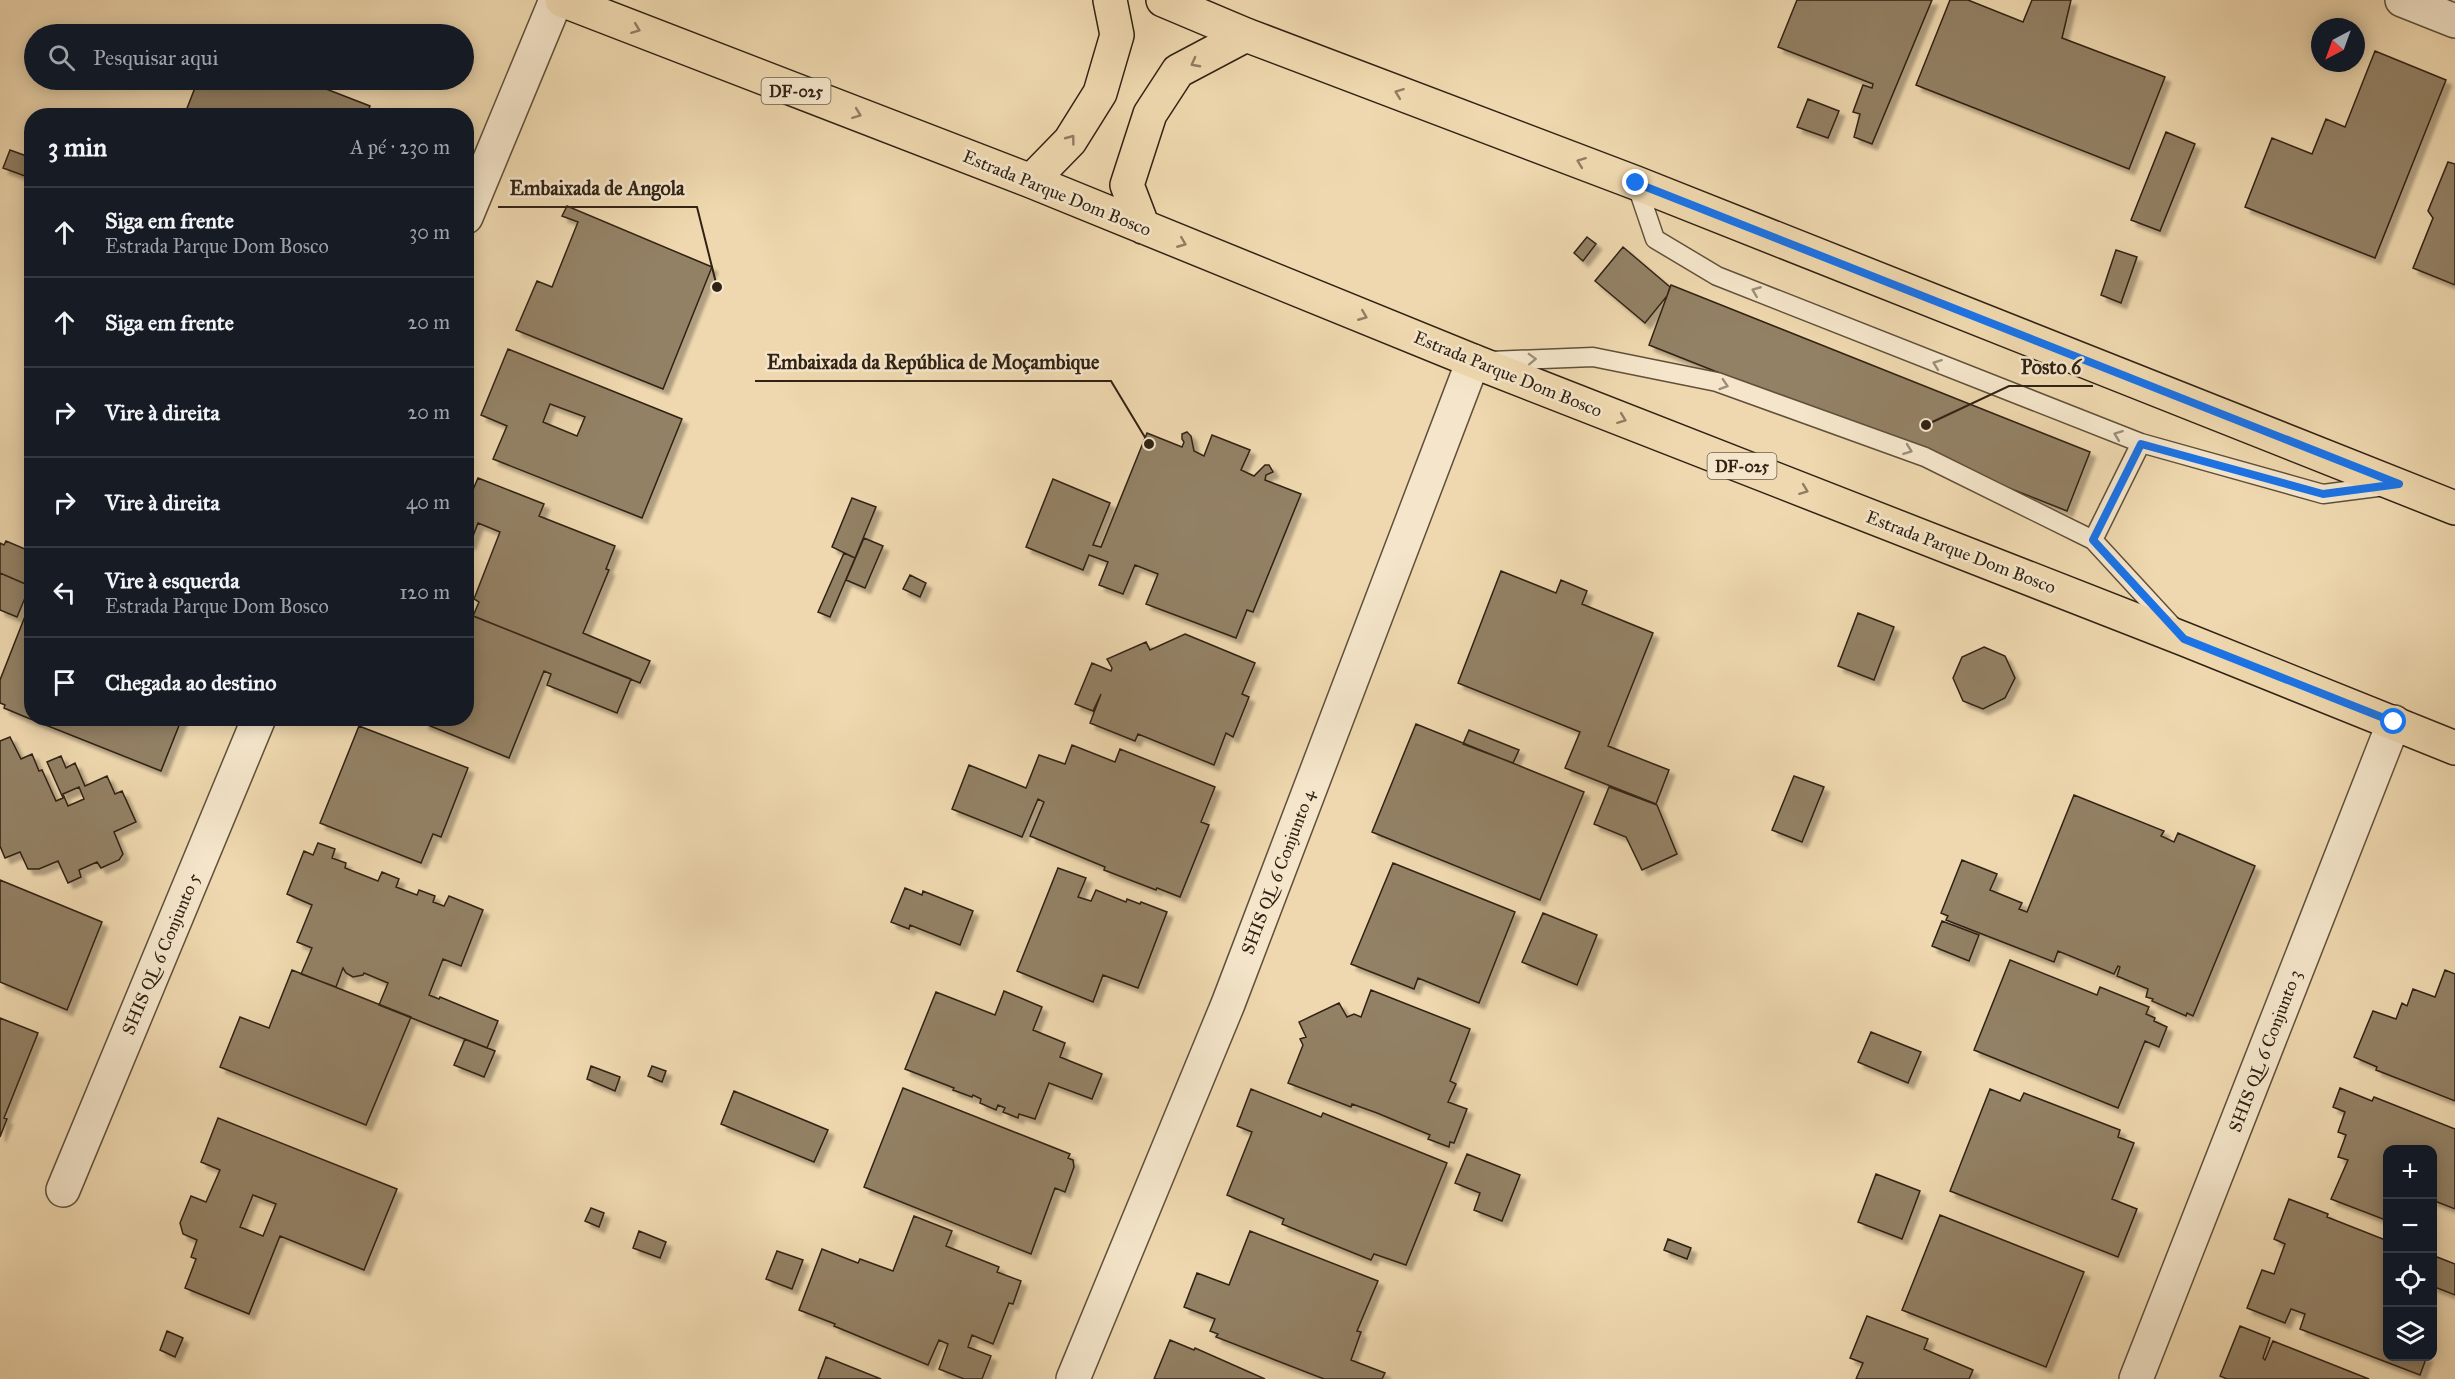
<!DOCTYPE html>
<html lang="pt">
<head>
<meta charset="utf-8">
<style>
  :root { --surface:#171b24; --page:#20242c; --text:#f1f3f6; --muted:#9ea1a6; --line:#363941 }
  body { margin:0; font-family:"IM FELL Great Primer",serif; background:var(--page); color:var(--text) }
  .controls { position:absolute; right:18px; bottom:18px; display:grid; overflow:hidden; border-radius:12px; box-shadow:0 3px 15px #0003 }
  .controls button { width:54px; height:54px; display:grid; place-items:center; padding:0; border:0; border-bottom:2px solid var(--line); background:var(--surface); color:var(--text); font:30px sans-serif }
  .compass { position:absolute; left:2311px; top:18px; width:54px; height:54px; border-radius:50%; background:var(--surface); box-shadow:0 3px 15px #0003; rotate:221deg }
  .stop { position:absolute; width:18px; height:18px; margin:-14px; border:4px solid #1a73e8; border-radius:50%; background:#fff }
  .stop.end { background:#1a73e8; border-color:#fff; box-shadow:0 2px 6px #0008 }
  .list { margin:0; padding:0; list-style:none }
  h2 { display:flex; justify-content:space-between; align-items:center; height:78px; margin:0; padding:0 24px; font-size:26px }
  h2 small { font-size:20px; font-weight:400; color:var(--muted) }
  .list li { display:grid; grid-template-columns:39px 1fr auto; gap:18px; align-items:center; box-sizing:border-box; height:90px; padding:0 24px; border-top:2px solid var(--line) }
  .list b { display:block; font-size:22px; white-space:nowrap }
  .list p { margin:0; font-size:20px; white-space:nowrap; color:var(--muted) }
  .list em { font-size:20px; font-style:normal; color:var(--muted) }
  .icon { flex:none; width:33px; height:33px; fill:none; stroke:currentColor; stroke-width:2; stroke-linecap:round; stroke-linejoin:round }
  .map { position:relative; flex:none; width:2455px; height:1379px; overflow:hidden }
  .search { position:absolute; background:var(--surface); box-shadow:0 3px 15px #0003; left:24px; top:24px; width:450px; height:66px; display:flex; align-items:center; gap:15px; box-sizing:border-box; padding:0 21px; border-radius:33px; color:var(--muted); font-size:22px }
  .panel { position:absolute; background:var(--surface); box-shadow:0 3px 15px #0003; left:24px; top:108px; width:450px; height:618px; border-radius:24px }
  .map>svg:first-child { display:block }
  .building { fill:#938165; stroke:#302214; stroke-width:1.5; fill-rule:evenodd; filter:url(#shadow) }
  .lines { fill:none; stroke-linecap:round; stroke-linejoin:round }
  .lane-casing { stroke:#60503b; stroke-width:21 }
  .street-casing { stroke:#60503b; stroke-width:36 }
  .primary-casing { stroke:#302214; stroke-width:36 }
  .lane { stroke:#f5e6cb; stroke-width:18 }
  .street { stroke:#f5e6cb; stroke-width:33 }
  .primary { stroke:#efd8af; stroke-width:33 }
  .oneway { stroke:#907d62 }
  .oneway2 { stroke:#9c8e79 }
  .route { stroke:#1a73e8; stroke-width:8 }
  .labels { text-anchor:middle; stroke-width:5; stroke-linejoin:round; paint-order:stroke }
  .shield { fill:#f5e6cb; stroke:#6b5d4b; stroke-width:1.5 }
  .shield-label { font-size:16px; font-weight:bold; fill:#302214 }
  .street-label { font-size:18px; fill:#302214; stroke:#f5e6cb }
  .leader { fill:none; stroke:#302214; stroke-width:2 }
  .callout-dot { fill:#302214; stroke:#f5e6cb; stroke-width:2 }
  .callout-label { font-size:20px; text-anchor:middle; font-weight:bold; fill:#302214; stroke:#f5e6cb; stroke-width:5; stroke-linejoin:round; paint-order:stroke }
</style>
</head>
<body>
<div class="map">
<svg width="2455" height="1379" viewBox="0 0 2455 1379">
  <defs>
    <filter id="shadow"><feDropShadow dx="5.5" dy="5.5" stdDeviation="1.5" flood-color="#0004"/></filter>
  </defs>
  <rect width="100%" height="100%" fill="#efd8af"/>
  <filter id="stains"><feTurbulence type="fractalNoise" baseFrequency=".00333" numOctaves="4"/><feColorMatrix values="0 0 0 0 .2 0 0 0 0 .09 0 0 0 0 .02 0 0 0 .5 -.17"/></filter>
  <radialGradient id="worn" r=".72"><stop offset=".6" stop-color="#630" stop-opacity="0"/><stop offset="1" stop-color="#630" stop-opacity=".3"/></radialGradient>
  <path class="building" d="M1797,0H1932L1872,144L1854,137L1860,114L1853,112L1863,85L1872,88L1873,84L1778,47Z
    M1950,0H1968L2023,22L2032,0H2071L2062,38L2165,77L2129,169L1916,85Z
    M2375,51L2446,80L2375,258L2245,207L2272,138L2312,154L2326,119L2345,127Z
    M198,80H303L370,106L366,116H216L208,113L207,116H184Z
    M1808,99L1839,111L1828,138L1797,127Z
    M2166,132L2195,144L2160,231L2131,220Z
    M10,150L32,158L25,176L3,168Z
    M2448,162L2455,164V285L2413,268L2433,218L2428,211Z
    M567,206L712,267L663,389L516,330L537,281L552,287L578,222L562,216Z
    M1587,237L1596,244L1583,261L1574,253Z
    M1623,247L1670,287L1667,296L1645,323L1595,281Z
    M2116,250L2137,257L2121,303L2101,295Z
    M1671,285L2090,452L2067,511L1649,345Z
    M508,349L682,419L642,518L493,459L507,426L481,415ZM550,404L585,417L577,436L543,422Z
    M1187,432L1191,436L1194,451L1204,456L1212,435L1250,450L1241,470L1254,476L1265,465H1269L1273,472L1266,475L1265,480L1301,494L1253,612L1247,610L1236,638L1146,604L1158,574L1135,565L1123,594L1099,585L1108,562L1089,555L1083,570L1026,547L1053,479L1110,503L1093,545L1101,547L1147,433L1182,447L1184,442L1182,439V434Z
    M478,478L544,504L539,516L615,546L606,569L609,570L583,633L650,661L640,683L473,616L479,602L474,599L500,532L478,523L470,544L466,543V506Z
    M852,498L876,507L855,558L832,547Z
    M864,538L883,546L865,588L846,580Z
    M6,541L32,552L30,586L0,573V543L4,545Z
    M844,553L855,558L830,617L818,612Z
    M1501,571L1556,593L1561,580L1587,591L1582,604L1653,633L1608,746L1669,770L1656,804L1565,768L1580,732L1458,683Z
    M0,573L30,586L17,617L0,610Z
    M910,575L926,583L920,597L903,589Z
    M31,601L32,647L28,656L32,655V718H111L118,721L119,718H182L161,771L23,716L4,708L5,705L0,703V680Z
    M466,613L631,679L617,713L547,685L551,674L544,671L509,758L423,723L425,718H466Z
    M1858,613L1894,627L1874,680L1838,666Z
    M1185,634L1255,663L1242,694L1249,697L1233,737L1226,733L1214,765L1138,734L1135,741L1090,723L1101,694L1093,711L1075,704L1092,663L1111,671L1112,668L1107,659L1146,642L1150,650Z
    M1984,647L2005,656L2015,678L2005,698L1983,709L1963,701L1953,678L1962,657Z
    M1416,724L1584,792L1540,900L1372,832Z
    M359,726L468,768L441,837L433,834L421,863L320,823Z
    M1469,730L1519,750L1513,763L1463,744Z
    M10,737L21,759L32,754L39,771L42,770L56,801L63,798L47,762L61,756L66,768L75,763L85,786L107,776L115,794L122,791L136,822L114,832L123,854L119,860L101,868L97,862L79,870L81,877L68,883L58,861L39,869H28L20,852L5,858L0,846V741ZM79,787L84,799L68,806L63,794Z
    M1072,745L1115,762L1120,749L1215,787L1201,822L1209,825L1180,897L1157,888L1156,890L1104,870L1105,867L1030,836L1044,802L1038,799L1022,837L952,809L969,765L1026,788L1039,755L1065,764Z
    M1794,776L1824,787L1802,842L1772,830Z
    M1609,787L1657,805L1677,854L1642,870L1626,837L1594,824Z
    M2074,795L2164,831L2161,836L2174,842L2178,833L2255,866L2193,1016L2187,1013L2186,1016L2152,1001L2153,999L2146,997L2148,989L2117,976L2120,967L2118,966L2114,974L2058,951L2054,962L1946,920L1948,916L1941,913L1962,860L1997,874L1990,890L2022,903L2019,909L2027,912Z
    M318,843L335,849L332,858L346,863L345,868L378,881L382,872L399,879L396,887L417,895L419,890L435,896L433,902L444,906L449,896L483,910L461,966L443,959L429,995L439,999L440,997L498,1021L487,1048L379,1005L388,983L364,973L363,975L353,977L346,973L343,968L336,987L301,974L312,948L297,942L312,905L287,894L304,851L313,855Z
    M1393,863L1515,912L1479,1003L1418,978L1414,989L1351,964Z
    M1058,868L1086,878L1078,897L1091,901L1096,890L1126,902L1127,899L1140,904L1141,902L1167,912L1138,988L1103,975L1093,1002L1017,971Z
    M0,880L102,922L67,1010L0,982Z
    M905,888L922,895L923,891L973,911L960,945L910,925L909,929L891,922Z
    M1543,913L1597,935L1577,985L1522,962Z
    M1942,921L1979,935L1969,961L1932,946Z
    M2010,960L2097,995L2100,987L2149,1007L2146,1014L2155,1018L2154,1021L2167,1027L2159,1047L2145,1041L2118,1108L1974,1050Z
    M292,970L411,1017L366,1125L220,1067L240,1017L269,1028Z
    M2445,970L2455,974V1101L2376,1070L2377,1067L2354,1057L2373,1011L2396,1019L2402,1003L2407,1006L2413,989L2435,997Z
    M1371,990L1470,1029L1450,1081L1456,1084L1448,1102L1467,1109L1454,1143L1450,1142L1449,1147L1428,1139L1430,1135L1377,1113L1352,1104L1351,1107L1288,1083L1303,1045L1300,1039L1306,1037L1299,1022L1339,1003L1347,1017L1354,1014L1361,1017Z
    M1004,991L1042,1007L1033,1030L1065,1043L1060,1057L1102,1074L1092,1099L1049,1083L1035,1119L1019,1114L1018,1118L1003,1112L1005,1108L998,1105L996,1110L980,1103L981,1099L973,1095L972,1097L953,1090L954,1088L905,1069L936,992L995,1015Z
    M0,1018L38,1033L4,1118L7,1119L0,1137Z
    M1871,1032L1921,1052L1908,1083L1858,1062Z
    M465,1039L495,1051L484,1077L454,1065Z
    M591,1066L620,1077L615,1091L587,1079Z
    M652,1066L666,1071L662,1082L648,1076Z
    M903,1088L1070,1154L1068,1158L1073,1160L1074,1167L1065,1192L1055,1188L1031,1254L864,1187Z
    M2340,1088L2372,1101L2374,1097L2455,1129V1209L2432,1200V1150H2388V1221L2331,1199L2348,1160L2338,1157L2346,1135L2338,1132L2345,1112L2333,1107Z
    M1251,1089L1321,1117L1323,1113L1447,1163L1406,1265L1374,1254L1371,1260L1282,1224L1284,1219L1227,1195L1252,1132L1237,1126Z
    M1990,1089L2020,1101L2024,1093L2120,1130L2118,1137L2134,1143L2112,1199L2137,1209L2118,1257L1950,1191Z
    M734,1091L828,1130L814,1162L721,1124Z
    M218,1118L397,1189L364,1270L280,1236L249,1314L185,1288L196,1259L191,1257L197,1240L183,1234L180,1223L191,1196L206,1202L220,1170L201,1162ZM253,1195L276,1204L263,1236L240,1227Z
    M1467,1154L1520,1175L1502,1221L1474,1210L1480,1193L1455,1183Z
    M1876,1174L1920,1191L1902,1239L1858,1222Z
    M2289,1199L2328,1214L2327,1217L2388,1241V1356H2427L2420,1375L2300,1329L2305,1314L2291,1309L2285,1323L2247,1308L2262,1270L2274,1274L2285,1244L2274,1239Z
    M591,1208L604,1213L599,1227L585,1221Z
    M1940,1215L2084,1272L2046,1367L1902,1310Z
    M914,1216L952,1231L946,1246L999,1267L997,1272L1021,1281L1013,1304L1009,1303L993,1344L972,1335L968,1347L991,1356L982,1379H964L939,1369L948,1344L939,1340L928,1365L834,1326L835,1324L799,1310L822,1249L858,1263L860,1259L893,1271Z
    M639,1231L666,1242L660,1258L633,1248Z
    M1250,1231L1378,1281L1357,1331L1361,1332L1351,1360L1385,1373L1382,1379H1324L1216,1337L1218,1334L1210,1331L1215,1319L1184,1307L1197,1273L1229,1285Z
    M1668,1239L1691,1248L1687,1259L1664,1250Z
    M777,1251L803,1260L792,1289L766,1279Z
    M2432,1255L2455,1264V1295L2432,1286Z
    M1867,1316L1928,1339L1924,1349L1973,1370L1969,1379H1856L1863,1363L1850,1358Z
    M2240,1326L2270,1338L2263,1358L2265,1360L2273,1341L2369,1379H2227L2220,1376Z
    M167,1331L183,1338L175,1357L160,1350Z
    M1170,1340L1194,1350L1195,1348L1265,1379H1154Z
    M826,1357L881,1379H818Z"/>
  <g class="lines">
    <g class="lane-casing">
      <path id="lane" d="M1636,183L1655,239L1717,276L2141,443L2323,494L2385,486
        M1490,361L1593,357L1717,382L1925,457L2093,540L2175,629
        M2093,540L2141,443"/>
    </g>
    <g class="street-casing">
      <path id="street" d="M2402,0L2455,21
        M466,217L556,0
        M63,1190L259,718
        M1073,1379L1228,1004L1473,361
        M2136,1379L2394,722"/>
    </g>
    <g class="primary-casing">
      <path id="primary" d="M562,0L1031,181L1473,361L2184,639L2455,748
        M1163,0L1246,35L1636,183L2455,508
        M1031,181L1070,141L1100,93L1117,35L1110,0
        M1143,227L1127,185L1150,114L1178,71L1246,35"/>
    </g>
    <use href="#lane" class="lane"/>
    <use href="#street" class="street"/>
    <use href="#primary" class="primary"/>
  </g>
  <defs><path id="oneway-chevron" d="M-2-3.5L2.5 0L-2 3.5" fill="none" stroke-width="1.6" stroke-linecap="round" stroke-linejoin="round" transform="scale(1.5)"/></defs>
  <g class="oneway">
    <use href="#oneway-chevron" transform="translate(636 29) rotate(21)"/>
    <use href="#oneway-chevron" transform="translate(1195 63) rotate(152)"/>
    <use href="#oneway-chevron" transform="translate(1399 93) rotate(-159)"/>
    <use href="#oneway-chevron" transform="translate(857 114) rotate(21)"/>
    <use href="#oneway-chevron" transform="translate(1071 139) rotate(-53)"/>
    <use href="#oneway-chevron" transform="translate(1581 162) rotate(-159)"/>
    <use href="#oneway-chevron" transform="translate(1182 243) rotate(22)"/>
    <use href="#oneway-chevron" transform="translate(1363 316) rotate(22)"/>
    <use href="#oneway-chevron" transform="translate(1622 419) rotate(21)"/>
    <use href="#oneway-chevron" transform="translate(1804 490) rotate(21)"/>
  </g>
  <g class="oneway2">
    <use href="#oneway-chevron" transform="translate(1756 291) rotate(-158)"/>
    <use href="#oneway-chevron" transform="translate(1532 359) rotate(-2)"/>
    <use href="#oneway-chevron" transform="translate(1937 364) rotate(-159)"/>
    <use href="#oneway-chevron" transform="translate(1724 385) rotate(18)"/>
    <use href="#oneway-chevron" transform="translate(2118 435) rotate(-159)"/>
    <use href="#oneway-chevron" transform="translate(1908 450) rotate(20)"/>
  </g>
  <g class="lines">
    <path class="route" d="M1636,183L2399,484L2323,494L2141,444L2093,540L2184,639L2394,722"/>
  </g>
  <g class="labels">
    <g class="shield">
      <rect x="761.5" y="78" width="69" height="26" rx="4.5"/>
      <rect x="1707.5" y="453" width="69" height="26" rx="4.5"/>
    </g>
    <g class="shield-label">
      <text x="796" y="97">DF-025</text>
      <text x="1742" y="472">DF-025</text>
    </g>
    <g class="street-label">
      <text transform="translate(1057 193) rotate(22)" y="6">Estrada Parque Dom Bosco</text>
      <text transform="translate(1508 374) rotate(22)" y="6">Estrada Parque Dom Bosco</text>
      <text transform="translate(1961 552) rotate(21)" y="6">Estrada Parque Dom Bosco</text>
      <text transform="translate(1278 872) rotate(-69)" y="6">SHIS QL 6 Conjunto 4</text>
      <text transform="translate(161 954) rotate(-67)" y="6">SHIS QL 6 Conjunto 5</text>
      <text transform="translate(2265 1051) rotate(-69)" y="6">SHIS QL 6 Conjunto 3</text>
    </g>
  </g>
  <path class="leader" d="M717 287L697 207H498M1149 444L1111 381H755M1926 425L2009 386H2093"/>
  <g class="callout-dot">
    <circle cx="717" cy="287" r="6"/>
    <circle cx="1149" cy="444" r="6"/>
    <circle cx="1926" cy="425" r="6"/>
  </g>
  <g class="callout-label">
    <text x="597" y="195">Embaixada de Angola</text>
    <text x="933" y="369">Embaixada da República de Moçambique</text>
    <text x="2051" y="374">Posto 6</text>
  </g>
  <rect width="100%" height="100%" filter="url(#stains)"/>
  <rect width="100%" height="100%" fill="url(#worn)"/>
</svg>
<div class="controls">
<button>+</button>
<button>−</button>
<button><svg class="icon" aria-label="locate" viewBox="0 0 24 24"><circle cx="12" cy="12" r="6"/><path d="M12 2v4M12 18v4M2 12h4M18 12h4"/></svg></button>
<button><svg class="icon" aria-label="layers" viewBox="0 0 24 24"><path d="M12 4l9 5-9 5-9-5zM3 14l9 5 9-5"/></svg></button>
</div>
<svg class="compass" viewBox="-18 -18 36 36"><path d="M0-13l5 13h-10z" fill="#e53935"/><path d="M0 13l5-13h-10z" fill="#9ea1a6"/></svg>
<div class="stop" style="left:2394px;top:722px"></div>
<div class="stop end" style="left:1636px;top:183px"></div>
<div class="search"><svg class="icon" aria-label="search" viewBox="0 0 24 24"><circle cx="10" cy="10" r="6"/><path d="M15 15l6 6"/></svg>Pesquisar aqui</div>
<section class="panel">
<h2>3 min<small>A pé · 230 m</small></h2>
<ul class="list">
<li><svg class="icon" aria-label="ahead" viewBox="0 0 24 24"><path d="M12 20V5M6 11l6-6 6 6"/></svg><div><b>Siga em frente</b><p>Estrada Parque Dom Bosco</p></div><em>30 m</em></li>
<li><svg class="icon" aria-label="ahead" viewBox="0 0 24 24"><path d="M12 20V5M6 11l6-6 6 6"/></svg><div><b>Siga em frente</b></div><em>20 m</em></li>
<li><svg class="icon" aria-label="right" viewBox="0 0 24 24"><path d="M7 20v-9h11M14 6l5 5-5 5"/></svg><div><b>Vire à direita</b></div><em>20 m</em></li>
<li><svg class="icon" aria-label="right" viewBox="0 0 24 24"><path d="M7 20v-9h11M14 6l5 5-5 5"/></svg><div><b>Vire à direita</b></div><em>40 m</em></li>
<li><svg class="icon" aria-label="left" viewBox="0 0 24 24"><path d="M17 20v-9H6M10 6l-5 5 5 5"/></svg><div><b>Vire à esquerda</b><p>Estrada Parque Dom Bosco</p></div><em>120 m</em></li>
<li><svg class="icon" aria-label="arrive" viewBox="0 0 24 24"><path d="M6 21V4h12l-3 4 3 4H6"/></svg><div><b>Chegada ao destino</b></div></li>
</ul>
</section>
</div>
</body>
</html>
